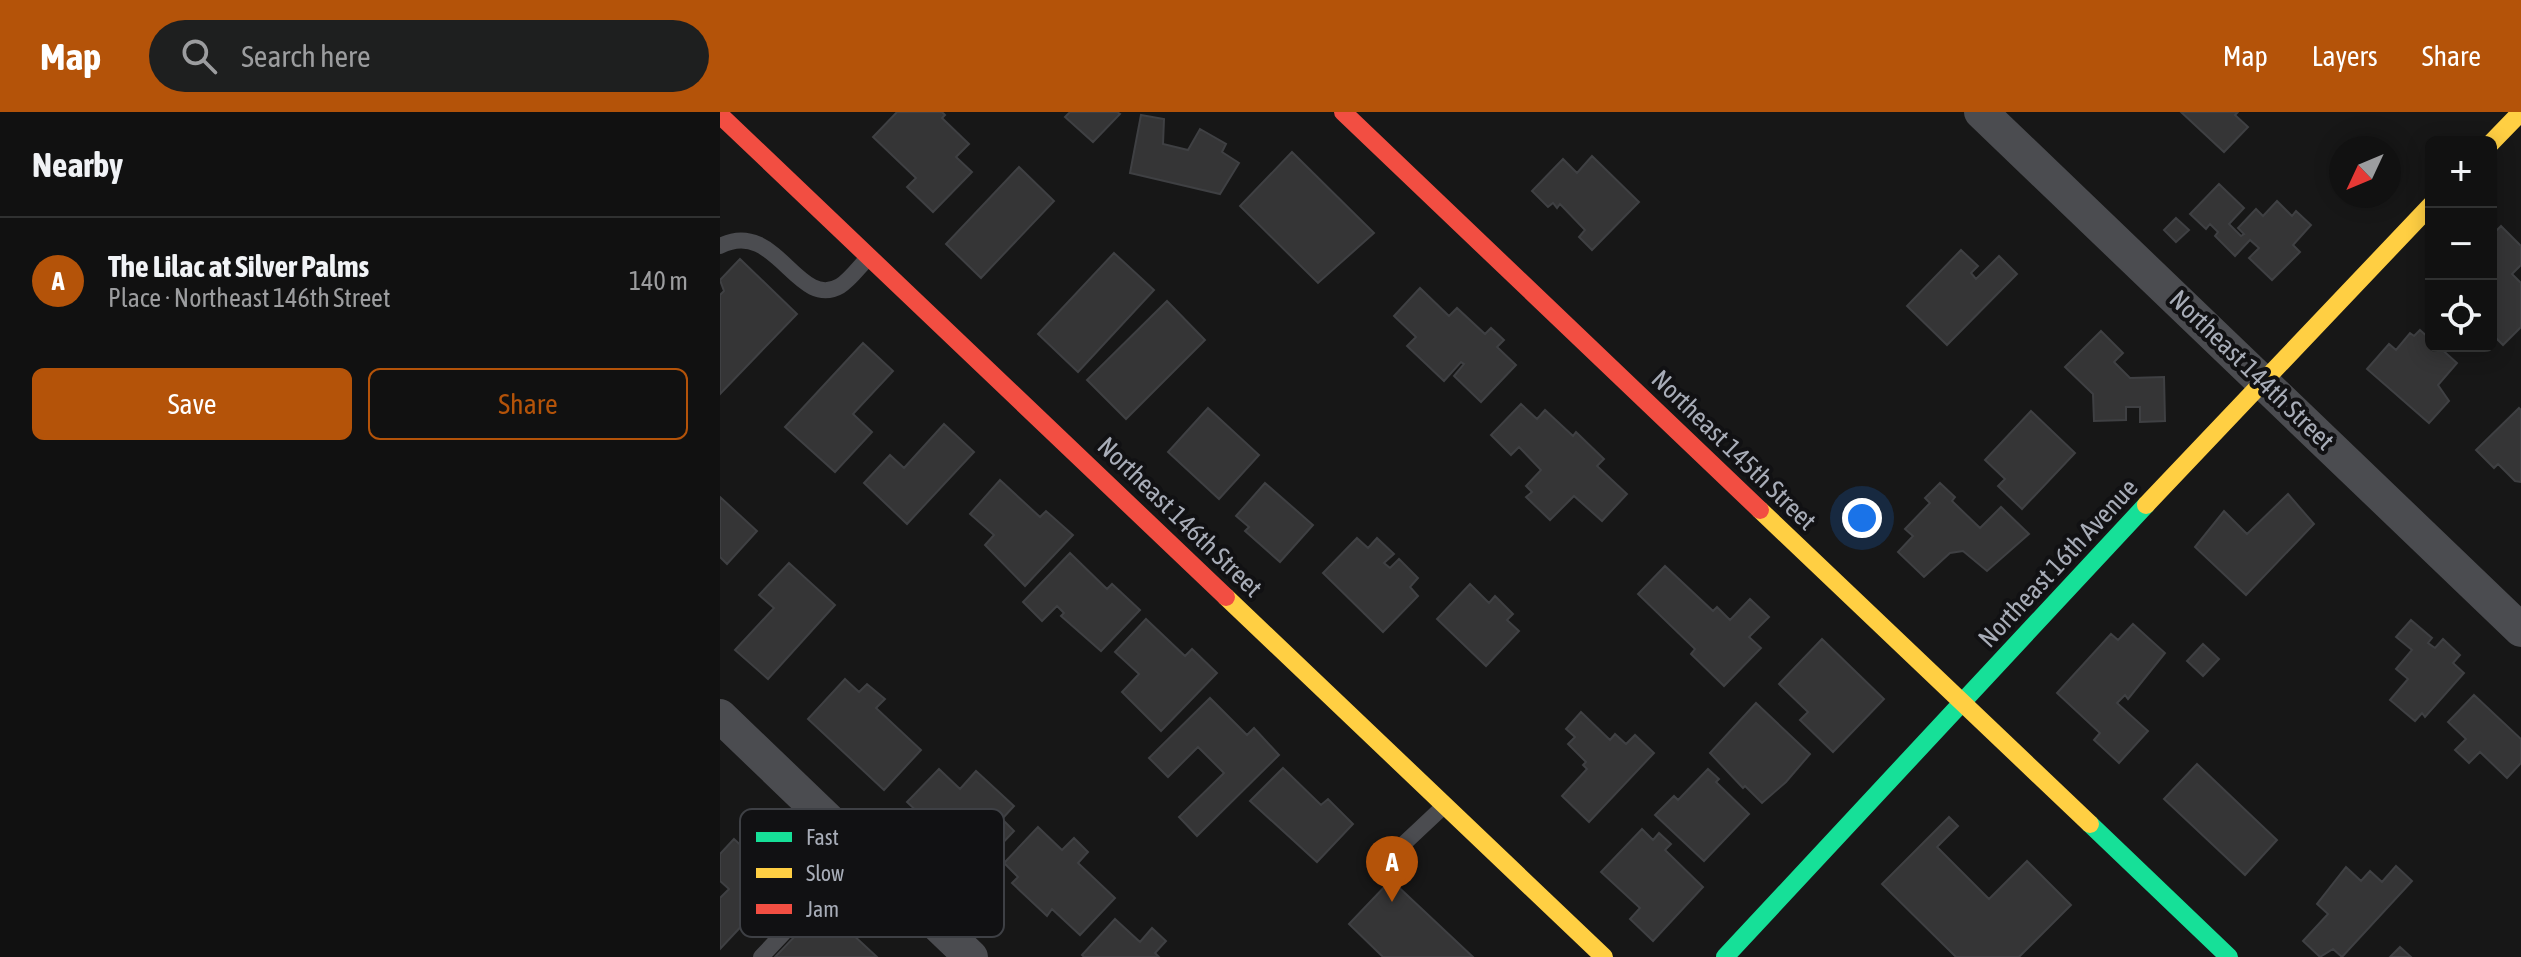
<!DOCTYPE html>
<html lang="en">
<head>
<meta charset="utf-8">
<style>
  :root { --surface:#111; --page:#1e1f1f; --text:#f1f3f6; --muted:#9c9d9f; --line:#303131; --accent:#b45309 }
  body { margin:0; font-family:"Asap Condensed",sans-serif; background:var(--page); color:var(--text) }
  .controls { position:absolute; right:24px; top:24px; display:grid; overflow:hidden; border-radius:12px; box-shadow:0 4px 20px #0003 }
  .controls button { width:72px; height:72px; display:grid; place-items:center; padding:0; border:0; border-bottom:2px solid var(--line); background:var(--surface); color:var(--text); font:40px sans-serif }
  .compass { position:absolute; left:1609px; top:24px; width:72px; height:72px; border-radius:50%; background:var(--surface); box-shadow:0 4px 20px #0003; rotate:226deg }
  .you { position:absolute; left:1142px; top:406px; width:28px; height:28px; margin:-20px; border:6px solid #fff; border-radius:50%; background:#1a73e8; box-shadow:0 0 0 12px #1a73e833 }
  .badge { display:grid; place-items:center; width:52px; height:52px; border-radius:50%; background:var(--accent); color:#fff; font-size:26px; font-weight:700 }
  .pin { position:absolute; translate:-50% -66px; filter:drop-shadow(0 2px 4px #0008) }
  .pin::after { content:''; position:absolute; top:42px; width:28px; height:24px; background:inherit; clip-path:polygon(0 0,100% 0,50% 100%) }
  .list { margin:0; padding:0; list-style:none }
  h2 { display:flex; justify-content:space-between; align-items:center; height:104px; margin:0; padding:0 32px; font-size:34px }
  h2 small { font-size:26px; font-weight:400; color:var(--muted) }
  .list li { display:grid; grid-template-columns:52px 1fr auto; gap:24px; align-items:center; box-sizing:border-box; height:128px; padding:0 32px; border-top:2px solid var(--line) }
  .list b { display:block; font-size:30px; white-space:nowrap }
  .list p { margin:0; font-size:26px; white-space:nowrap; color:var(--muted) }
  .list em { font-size:26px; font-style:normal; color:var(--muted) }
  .actions { display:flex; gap:16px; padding:24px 32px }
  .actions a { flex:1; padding:18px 0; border:2px solid var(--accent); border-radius:12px; text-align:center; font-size:28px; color:var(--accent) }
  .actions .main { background:var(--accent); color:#fff }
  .icon { flex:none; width:44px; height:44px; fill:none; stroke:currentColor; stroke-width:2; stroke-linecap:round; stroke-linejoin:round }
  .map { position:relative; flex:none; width:1801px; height:845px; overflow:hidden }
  header { display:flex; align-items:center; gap:48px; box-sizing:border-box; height:112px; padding:0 40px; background:var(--accent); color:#fff }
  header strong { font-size:38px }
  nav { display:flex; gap:44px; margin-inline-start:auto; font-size:28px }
  .search { width:560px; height:72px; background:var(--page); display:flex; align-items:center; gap:20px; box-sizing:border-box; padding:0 28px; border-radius:44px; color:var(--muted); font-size:30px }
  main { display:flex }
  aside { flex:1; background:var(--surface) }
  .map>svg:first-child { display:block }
  .building { fill:#353536; stroke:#3f4043; stroke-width:2 }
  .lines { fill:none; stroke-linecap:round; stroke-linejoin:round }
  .lane { stroke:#4b4c50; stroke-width:16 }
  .street { stroke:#4b4c50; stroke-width:34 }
  .fast { stroke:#16e098; stroke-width:18 }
  .slow { stroke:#ffcf43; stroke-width:18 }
  .jam { stroke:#f24e42; stroke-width:18 }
  .labels { text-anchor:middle; stroke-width:8; stroke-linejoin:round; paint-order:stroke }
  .street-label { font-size:26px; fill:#a8adb8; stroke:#111113 }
  .key { fill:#111113; stroke:#3e4045; stroke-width:2 }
  .key-label { font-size:22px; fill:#a8adb8 }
</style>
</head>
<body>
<header>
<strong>Map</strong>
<div class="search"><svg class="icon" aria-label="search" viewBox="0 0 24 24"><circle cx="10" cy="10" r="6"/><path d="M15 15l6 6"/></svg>Search here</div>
<nav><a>Map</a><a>Layers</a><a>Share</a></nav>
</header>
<main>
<aside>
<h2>Nearby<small></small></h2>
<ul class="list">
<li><span class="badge">A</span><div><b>The Lilac at Silver Palms</b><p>Place · Northeast 146th Street</p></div><em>140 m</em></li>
</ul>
<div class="actions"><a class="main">Save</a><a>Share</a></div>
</aside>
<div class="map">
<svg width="1801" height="845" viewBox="0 0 1801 845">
  <rect width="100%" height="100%" fill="#171717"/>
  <path class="building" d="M177,0H222L225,3L222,6L249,32L236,45L252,60L213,100L187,75L196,66L153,25Z
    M350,0H397L400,2L373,30L345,5Z
    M1461,0H1518L1515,3L1528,15L1504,40Z
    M421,3L444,7L443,32L468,38L480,17L506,32L502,40L519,51L500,82L410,61Z
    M572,40L654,121L598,171L520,94Z
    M872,44L919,90L872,138L859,125L865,118L840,92L837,96L833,91L828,95L812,79L843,47L857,61Z
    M299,55L334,89L261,166L226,132Z
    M1499,72L1524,96L1509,112L1521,124L1524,122L1518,116L1536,97L1543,104L1557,89L1572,104L1576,99L1591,113L1573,133L1580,140L1552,168L1529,146L1539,136L1530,128L1515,144L1495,124L1498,120L1490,112L1486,117L1470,102Z
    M1456,106L1469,118L1456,130L1444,118Z
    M1781,114L1801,134V153L1792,162L1801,171V215L1783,233L1771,221V124Z
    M1241,138L1258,154L1251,161L1256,167L1279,144L1297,162L1227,233L1187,194Z
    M394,141L434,178L358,260L318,222Z
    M20,147L77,202L0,282V183L4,179L0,168Z
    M700,176L729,204L737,196L765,222L771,216L784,228L777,235L796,253L761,290L734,264L744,252L741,250L724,269L687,234L696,225L674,204Z
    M447,189L485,228L406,307L367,268Z
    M1700,218L1711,228V234H1718L1737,251L1718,273L1729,289L1709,311L1647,257L1669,232L1676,238L1690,221L1694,224Z
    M1381,219L1403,241L1394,250L1410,266L1444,265L1445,309L1420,310V295H1406V308L1374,309L1373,282L1345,255Z
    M143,231L173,259L133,302L152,320L115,360L65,315Z
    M801,292L817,307L825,298L853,324L856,320L884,347L877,354L907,382L882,409L854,384L830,408L806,385L812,380L806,374L821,358L799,335L791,343L771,323Z
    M488,296L539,343L499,387L448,340Z
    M1799,296L1801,298V370L1795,369L1778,352L1774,356L1756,338Z
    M1311,299L1355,341L1302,397L1278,374L1285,367L1265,348Z
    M224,312L254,340L187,412L144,371L170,343L184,356Z
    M280,368L320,405L326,399L353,423L305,474L265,433L274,423L250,402Z
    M545,371L593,413L560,450L525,419L529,415L516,404Z
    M1220,371L1235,385L1232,389L1260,416L1281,395L1309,422L1267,459L1243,439L1230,441L1204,465L1178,440L1193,424L1185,417L1210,391L1205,386Z
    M1568,382L1594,412L1526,483L1475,435L1504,399L1527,422Z
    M0,385L37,419L7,452L0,445Z
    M637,426L648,436L657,426L674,442L664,451L670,456L679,447L698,466L690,475L698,484L663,520L603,461Z
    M350,441L387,477L392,472L420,498L381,539L341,504L344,501L337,494L322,509L303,490Z
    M69,451L115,493L48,567L15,538L54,496L39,483Z
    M945,454L993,499L997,495L1010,508L1030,487L1049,505L1029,525L1041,536L1004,574L971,542L975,537L918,482Z
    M750,472L769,491L775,484L793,502L787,508L799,519L766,554L717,507Z
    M426,507L465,544L472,537L497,561L441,619L402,580L419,562L395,540Z
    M1691,508L1712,526L1708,531L1715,536L1723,527L1740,543L1733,551L1744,561L1705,605L1702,601L1695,609L1670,588L1688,567L1676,557L1692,538L1676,525Z
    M1413,512L1445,541L1408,587L1405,583L1397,591L1428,619L1399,651L1374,628L1380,621L1337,581L1391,522L1398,528Z
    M1102,527L1164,587L1113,640L1080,608L1088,600L1059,572Z
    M1483,532L1499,547L1483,564L1467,549Z
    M125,567L139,580L147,572L165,587L156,596L201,638L164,678L88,607Z
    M1754,583L1801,627V651L1787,666L1760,640L1749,651L1735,638L1746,627L1728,610Z
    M490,586L527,623L534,616L559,643L477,724L459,705L504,661L478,635L448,665L429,646Z
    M1036,591L1090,642L1066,670L1042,691L1025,674L1023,676L990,641Z
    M861,600L890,628L895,622L906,632L915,623L934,641L869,710L842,684L867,657L863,653L866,650L848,632L855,625L846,617Z
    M1477,652L1557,728L1525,763L1444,687Z
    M563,656L601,693L608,687L633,712L597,750L530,689Z
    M219,657L240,677L256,659L294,694L282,707L294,719L258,757L187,690Z
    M988,657L999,667L996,670L1029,702L984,749L935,703L954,684L958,688Z
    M1229,705L1238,714L1217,735L1269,787L1307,749L1351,793L1299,845H1236L1162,772Z
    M318,715L342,738L354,726L368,740L358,751L395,786L360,823L332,797L327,804L292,771L298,765L284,751Z
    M922,717L933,728L939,721L951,732L945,738L983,775L933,829L910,807L920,796L881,760Z
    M14,727L52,762L57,756L76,774L38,814L29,806L0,837V786L9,777L0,769V742Z
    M1676,754L1692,769L1622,845L1613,837L1600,845L1583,829L1608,802L1597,792L1626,755L1641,769L1650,759L1662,770Z
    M671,768L753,845H663L629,812Z
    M103,795L157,845H55Z
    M395,807L420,830L432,816L446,829L435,841L439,845H364L362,843Z
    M1680,835L1691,845H1670Z"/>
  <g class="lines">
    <path class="lane" d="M0,134C56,105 77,199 120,174C130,168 139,155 147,147
      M675,740L724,694
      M41,845L141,739"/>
    <path class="street" d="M1261,0L1801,518
      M0,604L251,845"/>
    <path class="fast" d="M1370,712L1509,845
      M1005,845L1426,393"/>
    <path class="slow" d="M1771,31L1801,0
      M1426,393L1711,93
      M1040,398L1370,712
      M506,485L884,845"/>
    <path class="jam" d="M623,0L1040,398
      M0,3L506,485"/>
  </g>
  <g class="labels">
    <g class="street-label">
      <text transform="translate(1532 258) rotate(44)" y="9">Northeast 144th Street</text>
      <text transform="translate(1014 338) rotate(44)" y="9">Northeast 145th Street</text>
      <text transform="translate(460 405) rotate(44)" y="9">Northeast 146th Street</text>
      <text transform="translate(1338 451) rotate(-47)" y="9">Northeast 16th Avenue</text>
    </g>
  </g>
  <rect x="20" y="697" width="264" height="128" rx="12" class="key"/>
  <rect x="36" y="720" width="36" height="10" fill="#16e098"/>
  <rect x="36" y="756" width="36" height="10" fill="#ffcf43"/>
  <rect x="36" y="792" width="36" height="10" fill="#f24e42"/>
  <g class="key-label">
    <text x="86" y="733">Fast</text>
    <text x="86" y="769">Slow</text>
    <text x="86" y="805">Jam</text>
  </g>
</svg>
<div class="controls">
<button>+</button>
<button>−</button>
<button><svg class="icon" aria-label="locate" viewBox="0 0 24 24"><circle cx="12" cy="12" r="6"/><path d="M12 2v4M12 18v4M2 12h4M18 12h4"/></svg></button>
</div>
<svg class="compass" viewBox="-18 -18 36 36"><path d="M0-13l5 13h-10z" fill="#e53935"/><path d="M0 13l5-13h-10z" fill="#9c9d9f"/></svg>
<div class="you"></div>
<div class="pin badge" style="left:672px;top:790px">A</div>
</div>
</main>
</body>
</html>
